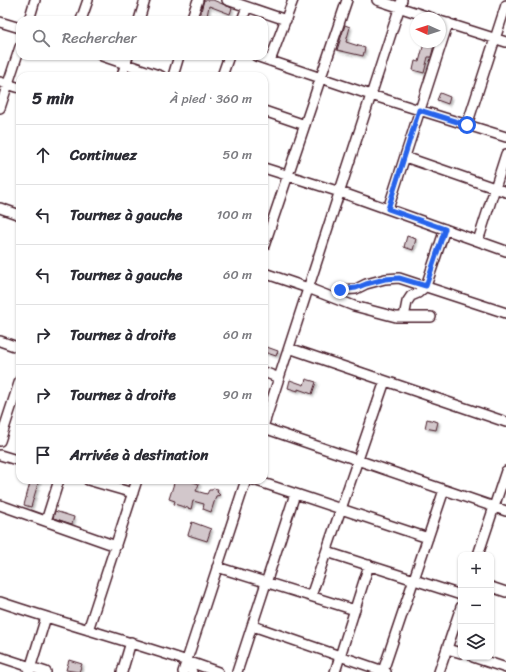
<!DOCTYPE html>
<html lang="fr">
<head>
<meta charset="utf-8">
<style>
  :root { --surface:#fff; --page:#f7f7f7; --text:#2b2b33; --muted:#7c7c81; --line:#e1e1e2 }
  body { margin:0; font-family:Sriracha,sans-serif; background:var(--page); color:var(--text) }
  .controls { position:absolute; right:12px; bottom:12px; display:grid; overflow:hidden; border-radius:8px; box-shadow:0 1px 3px #0004 }
  .controls button { width:36px; height:36px; display:grid; place-items:center; padding:0; border:0; border-bottom:1px solid var(--line); background:var(--surface); color:var(--text); font:20px sans-serif }
  .compass { position:absolute; left:410px; top:12px; width:36px; height:36px; border-radius:50%; background:var(--surface); box-shadow:0 1px 3px #0004; rotate:273deg }
  .stop { position:absolute; width:12px; height:12px; margin:-9px; border:3px solid #2563eb; border-radius:50%; background:#fff }
  .stop.end { background:#2563eb; border-color:#fff; box-shadow:0 1px 4px #0008 }
  .list { margin:0; padding:0; list-style:none }
  h2 { display:flex; justify-content:space-between; align-items:center; height:52px; margin:0; padding:0 16px; font-size:17px }
  h2 small { font-size:13px; font-weight:400; color:var(--muted) }
  .list li { display:grid; grid-template-columns:26px 1fr auto; gap:12px; align-items:center; box-sizing:border-box; height:60px; padding:0 16px; border-top:1px solid var(--line) }
  .list b { display:block; font-size:15px; white-space:nowrap }
  .list em { font-size:13px; font-style:normal; color:var(--muted) }
  .icon { flex:none; width:22px; height:22px; fill:none; stroke:currentColor; stroke-width:2; stroke-linecap:round; stroke-linejoin:round }
  .map { position:relative; flex:none; width:506px; height:672px; overflow:hidden }
  .search { position:absolute; background:var(--surface); box-shadow:0 1px 3px #0004; left:16px; top:16px; width:252px; height:44px; display:flex; align-items:center; gap:10px; box-sizing:border-box; padding:0 14px; border-radius:12px; color:var(--muted); font-size:15px }
  .panel { position:absolute; background:var(--surface); box-shadow:0 1px 3px #0004; left:16px; top:72px; width:252px; height:412px; border-radius:12px }
  .map>svg:first-child { display:block }
  .building { fill:#d2c7cb; stroke:#4a1f2b; filter:url(#shadow) }
  .lines { fill:none; stroke-linecap:round; stroke-linejoin:round }
  .minor-casing { stroke:#4a1f2b; stroke-width:12 }
  .minor { stroke:#fff; stroke-width:9 }
  .route { stroke:#2563eb; stroke-width:5 }
</style>
</head>
<body>
<div class="map">
<svg width="506" height="672" viewBox="0 0 506 672">
  <defs>
    <filter id="shadow"><feDropShadow dx="2" dy="2" stdDeviation="1" flood-color="#0004"/></filter>
  </defs>
  <rect width="100%" height="100%" fill="#fff"/>
  <filter id="ink" filterUnits="userSpaceOnUse"><feTurbulence type="fractalNoise" baseFrequency=".025" numOctaves="2"/><feDisplacementMap in="SourceGraphic" scale="8" xChannelSelector="R" yChannelSelector="G"/><feConvolveMatrix kernelMatrix="1 2 1 2 8 2 1 2 1" color-interpolation-filters="sRGB"/></filter>
  <g filter="url(#ink)">
    <path class="building" d="M204,0H213L232,8L230,14L209,6L207,16L200,15Z
      M345,25L350,27L346,42L365,48L363,56L337,50Z
      M424,43L434,45L431,57H428L424,73L413,70L415,61L419,62Z
      M440,93L450,97L448,104L437,100Z
      M407,236L416,239L413,250L404,247Z
      M264,346L278,351L276,356L264,352Z
      M306,379L316,382L312,394L298,389V391L288,388L290,380L304,385Z
      M427,419L438,422L436,430L425,428Z
      M32,480H39L31,507L24,505L30,483H31Z
      M175,480H187L199,484L196,491L207,494L209,490H212L213,488L218,489L217,492L220,495L216,496L211,512L203,509L204,504L193,501L191,509L174,504L175,501L169,499Z
      M55,511L74,517L72,524L53,518Z
      M192,522L211,529L207,541L188,535Z
      M69,660L82,664L79,672L66,670Z"/>
    <g class="lines">
      <g class="minor-casing">
        <path id="minor" d="M227,0L286,20
          M377,0L432,18
          M29,20L35,0
          M81,20L88,0
          M139,20L145,0
          M191,20L198,0
          M242,20L247,7
          M440,21L506,42
          M0,22L20,28
          M102,56L161,76
          M256,56L371,95L506,137
          M270,61L293,0
          M122,76L128,56
          M173,76L179,56
          M222,76L229,56
          M0,82L20,88
          M0,108L20,47
          M264,111L305,125
          M467,125L506,5
          M405,157L506,192
          M264,168L340,192L506,251
          M0,208L20,215
          M388,209L448,23
          M478,241L506,154
          M264,246L347,0
          M264,273L308,288L354,306L396,317H431
          M340,290L356,289L366,284L385,279L399,278L506,313
          M404,317L407,302L411,296L418,293L426,286L445,229
          M0,341L20,348
          M289,348L506,422
          M264,372L279,378
          M264,424L402,0
          M264,428L506,511
          M0,441L20,380
          M0,455L20,461
          M88,480L133,493
          M254,480L428,538
          M0,505L116,546
          M46,521L59,480
          M327,552L461,595
          M478,555L506,471
          M217,567L355,610
          M491,587L506,592
          M311,596L385,381
          M0,602C62,623 125,640 187,661L192,672
          M253,626L386,672
          M88,630L137,480
          M447,649L461,653
          M0,657L46,672
          M473,657L506,668
          M187,661L218,672
          M383,671L444,490
          M29,672L46,617
          M122,672L131,642
          M183,672L246,480
          M237,672L295,494
          M335,672L369,565
          M439,672L461,607"/>
      </g>
      <use href="#minor" class="minor"/>
    </g>
  </g>
  <g class="lines" filter="url(#ink)">
    <path class="route" d="M340,290L356,288L366,284L385,279L399,278L426,286L445,229L388,209L419,110L467,125"/>
  </g>
</svg>
<div class="controls">
<button>+</button>
<button>−</button>
<button><svg class="icon" aria-label="layers" viewBox="0 0 24 24"><path d="M12 4l9 5-9 5-9-5zM3 14l9 5 9-5"/></svg></button>
</div>
<svg class="compass" viewBox="-18 -18 36 36"><path d="M0-13l5 13h-10z" fill="#e53935"/><path d="M0 13l5-13h-10z" fill="#7c7c81"/></svg>
<div class="stop" style="left:467px;top:125px"></div>
<div class="stop end" style="left:340px;top:290px"></div>
<div class="search"><svg class="icon" aria-label="search" viewBox="0 0 24 24"><circle cx="10" cy="10" r="6"/><path d="M15 15l6 6"/></svg>Rechercher</div>
<section class="panel">
<h2>5 min<small>À pied · 360 m</small></h2>
<ul class="list">
<li><svg class="icon" aria-label="ahead" viewBox="0 0 24 24"><path d="M12 20V5M6 11l6-6 6 6"/></svg><div><b>Continuez</b></div><em>50 m</em></li>
<li><svg class="icon" aria-label="left" viewBox="0 0 24 24"><path d="M17 20v-9H6M10 6l-5 5 5 5"/></svg><div><b>Tournez à gauche</b></div><em>100 m</em></li>
<li><svg class="icon" aria-label="left" viewBox="0 0 24 24"><path d="M17 20v-9H6M10 6l-5 5 5 5"/></svg><div><b>Tournez à gauche</b></div><em>60 m</em></li>
<li><svg class="icon" aria-label="right" viewBox="0 0 24 24"><path d="M7 20v-9h11M14 6l5 5-5 5"/></svg><div><b>Tournez à droite</b></div><em>60 m</em></li>
<li><svg class="icon" aria-label="right" viewBox="0 0 24 24"><path d="M7 20v-9h11M14 6l5 5-5 5"/></svg><div><b>Tournez à droite</b></div><em>90 m</em></li>
<li><svg class="icon" aria-label="arrive" viewBox="0 0 24 24"><path d="M6 21V4h12l-3 4 3 4H6"/></svg><div><b>Arrivée à destination</b></div></li>
</ul>
</section>
</div>
</body>
</html>
